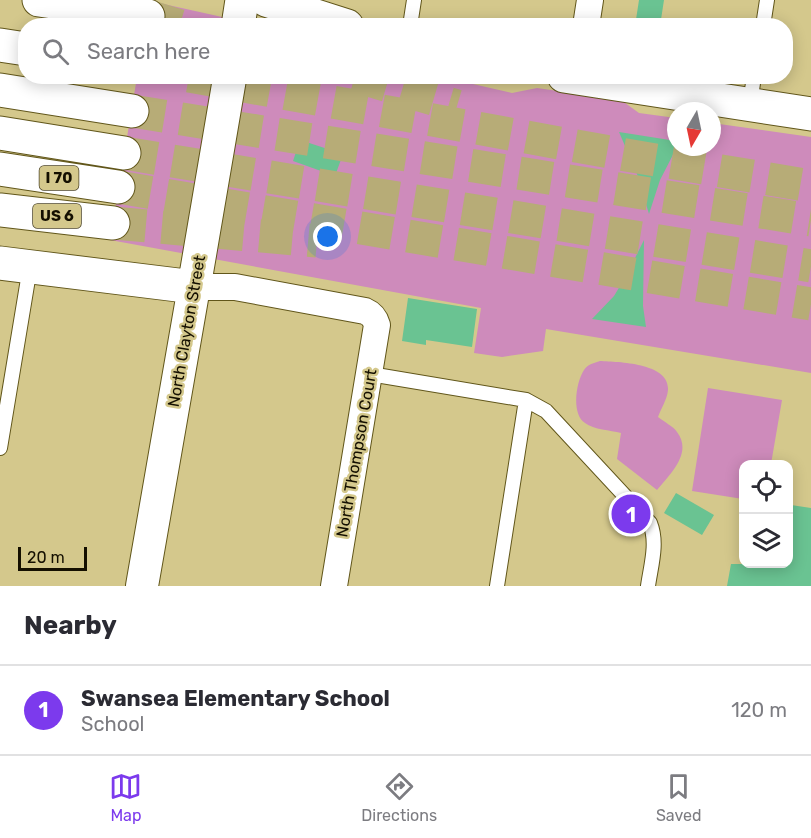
<!DOCTYPE html>
<html lang="en">
<head>
<meta charset="utf-8">
<style>
  :root { --surface:#fff; --page:#f2f2f3; --text:#2b2b33; --muted:#7c7c81; --line:#e1e1e2; --accent:#7c3aed }
  body { margin:0; font-family:Rubik,sans-serif; background:var(--page); color:var(--text) }
  .controls { position:absolute; right:18px; bottom:18px; display:grid; overflow:hidden; border-radius:12px; box-shadow:0 3px 15px #0003 }
  .controls button { width:54px; height:54px; display:grid; place-items:center; padding:0; border:0; border-bottom:2px solid var(--line); background:var(--surface); color:var(--text); font:30px sans-serif }
  .compass { position:absolute; left:667px; top:102px; width:54px; height:54px; border-radius:50%; background:var(--surface); box-shadow:0 3px 15px #0003; rotate:189deg }
  .scale { position:absolute; left:18px; bottom:15px; width:69px; box-sizing:border-box; padding-left:6px; border:3px solid #140f00; border-top:0; font-size:16px; line-height:21px; white-space:nowrap; color:#140f00; -webkit-text-stroke:4px #d4c88c; paint-order:stroke }
  .you { position:absolute; left:328px; top:237px; width:21px; height:21px; margin:-15px; border:4px solid #fff; border-radius:50%; background:#1a73e8; box-shadow:0 0 0 9px #1a73e833 }
  .badge { display:grid; place-items:center; width:39px; height:39px; border-radius:50%; background:var(--accent); color:#fff; font-size:20px; font-weight:700 }
  .pin { position:absolute; translate:-50% -50%; border:3px solid #fff; box-shadow:0 2px 6px #0006 }
  .list { margin:0; padding:0; list-style:none }
  h2 { display:flex; justify-content:space-between; align-items:center; height:78px; margin:0; padding:0 24px; font-size:26px }
  h2 small { font-size:20px; font-weight:400; color:var(--muted) }
  .list li { display:grid; grid-template-columns:39px 1fr auto; gap:18px; align-items:center; box-sizing:border-box; height:90px; padding:0 24px; border-top:2px solid var(--line) }
  .list b { display:block; font-size:22px; white-space:nowrap }
  .list p { margin:0; font-size:20px; white-space:nowrap; color:var(--muted) }
  .list em { font-size:20px; font-style:normal; color:var(--muted) }
  .icon { flex:none; width:33px; height:33px; fill:none; stroke:currentColor; stroke-width:2; stroke-linecap:round; stroke-linejoin:round }
  .map { position:relative; flex:none; width:811px; height:586px; overflow:hidden }
  .search { position:absolute; background:var(--surface); box-shadow:0 3px 15px #0003; left:18px; right:18px; top:18px; height:66px; display:flex; align-items:center; gap:15px; box-sizing:border-box; padding:0 21px; border-radius:24px; color:var(--muted); font-size:22px }
  .sheet { height:168px; background:var(--surface) }
  nav { display:flex; justify-content:space-around; align-items:center; box-sizing:border-box; height:84px; border-top:2px solid var(--line); background:var(--surface); font-size:16px; color:var(--muted) }
  nav a { display:grid; justify-items:center; gap:3px }
  nav .on { color:var(--accent) }
  .map>svg:first-child { display:block }
  .green { fill:#ce8bbb }
  .building { fill:#6ac392 }
  .lines { fill:none; stroke-linecap:round; stroke-linejoin:round }
  .motorway-tunnel { stroke:#b7ac77; stroke-width:33; stroke-dasharray:33 16; stroke-linecap:butt }
  .service-casing { stroke:#61561a; stroke-width:16 }
  .minor-casing { stroke:#61561a; stroke-width:28 }
  .tertiary-casing { stroke:#61561a; stroke-width:34 }
  .secondary-casing { stroke:#61561a; stroke-width:35 }
  .motorway-casing { stroke:#61561a; stroke-width:35 }
  .service { stroke:#fff; stroke-width:14 }
  .minor { stroke:#fff; stroke-width:26 }
  .tertiary { stroke:#fff; stroke-width:32 }
  .secondary { stroke:#fff; stroke-width:33 }
  .motorway { stroke:#fff; stroke-width:33 }
  .labels { text-anchor:middle; stroke-width:5; stroke-linejoin:round; paint-order:stroke }
  .shield { fill:#d4c88c; stroke:#4e462a; stroke-width:1.5 }
  .shield-label { font-size:15px; font-weight:bold; fill:#140f00 }
  .street-label { font-size:16px; fill:#140f00; stroke:#d4c88c }
</style>
</head>
<body>
<div class="map">
<svg width="811" height="586" viewBox="0 0 811 586">
  <rect width="100%" height="100%" fill="#d4c88c"/>
  <path class="green" d="M150,1L258,25L146,26Z
    M438,76L512,93L537,88L621,100L639,113L676,118V147H712V123L811,137V373L546,329L543,351L502,357L474,353L481,308L110,240L137,77Z
    M600,361C619,362 670,363 668,390C667,400 661,408 658,417C664,422 673,426 677,432C693,453 670,474 657,490L617,459L621,433C610,430 594,430 585,423C571,414 576,382 584,370C588,364 594,363 600,361Z
    M708,388L782,400L771,464H744L743,499L692,491Z"/>
  <path class="building" d="M639,0H664L660,26H635Z
    M619,132L676,141L677,147L660,180L649,214L637,174Z
    M300,140L343,154L335,176L293,161Z
    M644,240L643,306L646,327L592,319L614,296L626,276Z
    M408,298L477,309L472,347L426,340V345L402,341Z
    M676,493L714,515L702,535L664,513Z
    M791,505L811,508V586H727L731,564H789V518Z"/>
  <g class="lines">
    <path class="motorway-tunnel" d="M148,16L180,26
      M189,76L626,155L811,186
      M355,76L457,106
      M132,111L811,220
      M124,153L811,266
      M118,187L811,304
      M113,223L317,241"/>
    <g class="service-casing">
      <path id="service" d="M410,26L414,0
        M763,26L767,0
        M750,104L754,76
        M370,374L526,400L546,411L650,523C658,543 651,565 648,586
        M0,448L30,267
        M497,586L526,400"/>
    </g>
    <g class="minor-casing">
      <path id="minor" d="M586,26L590,0
        M194,287H235L365,311C372,314 375,318 377,325L334,586"/>
    </g>
    <g class="tertiary-casing">
      <path id="tertiary" d="M142,586L194,287"/>
    </g>
    <g class="secondary-casing">
      <path id="secondary" d="M266,0L347,26
        M238,26L242,0
        M564,76L811,114
        M0,263L194,287L230,76"/>
    </g>
    <g class="motorway-casing">
      <path id="motorway" d="M39,0L148,16
        M0,45L26,49
        M0,90L132,111
        M0,133L124,153
        M0,169L118,187
        M0,210L113,223"/>
    </g>
    <use href="#service" class="service"/>
    <use href="#minor" class="minor"/>
    <use href="#tertiary" class="tertiary"/>
    <use href="#secondary" class="secondary"/>
    <use href="#motorway" class="motorway"/>
  </g>
  <g class="labels">
    <g class="shield">
      <rect x="39.5" y="166" width="39" height="24" rx="4.5"/>
      <rect x="33" y="204" width="48" height="24" rx="4.5"/>
    </g>
    <g class="shield-label">
      <text x="59" y="183">I 70</text>
      <text x="57" y="221">US 6</text>
    </g>
    <g class="street-label">
      <text transform="translate(186 331) rotate(-80)" y="6">North Clayton Street</text>
      <text transform="translate(356 453) rotate(-80)" y="6">North Thompson Court</text>
    </g>
  </g>
</svg>
<div class="controls">
<button><svg class="icon" aria-label="locate" viewBox="0 0 24 24"><circle cx="12" cy="12" r="6"/><path d="M12 2v4M12 18v4M2 12h4M18 12h4"/></svg></button>
<button><svg class="icon" aria-label="layers" viewBox="0 0 24 24"><path d="M12 4l9 5-9 5-9-5zM3 14l9 5 9-5"/></svg></button>
</div>
<svg class="compass" viewBox="-18 -18 36 36"><path d="M0-13l5 13h-10z" fill="#e53935"/><path d="M0 13l5-13h-10z" fill="#7c7c81"/></svg>
<div class="scale">20 m</div>
<div class="you"></div>
<div class="pin badge" style="left:631px;top:514px">1</div>
<div class="search"><svg class="icon" aria-label="search" viewBox="0 0 24 24"><circle cx="10" cy="10" r="6"/><path d="M15 15l6 6"/></svg>Search here</div>
</div>
<section class="sheet">
<h2>Nearby<small></small></h2>
<ul class="list">
<li><span class="badge">1</span><div><b>Swansea Elementary School</b><p>School</p></div><em>120 m</em></li>
</ul>
</section>
<nav>
<a class="on"><svg class="icon" aria-label="map" viewBox="0 0 24 24"><path d="M3 6l6-2 6 2 6-2v14l-6 2-6-2-6 2zM9 4v14M15 6v14"/></svg>Map</a>
<a><svg class="icon" aria-label="directions" viewBox="0 0 24 24"><path d="M12 3l9 9-9 9-9-9zM9 14v-3h6M13 9l2 2-2 2"/></svg>Directions</a>
<a><svg class="icon" aria-label="saved" viewBox="0 0 24 24"><path d="M7 4h10v16l-5-4-5 4z"/></svg>Saved</a>
</nav>
</body>
</html>
